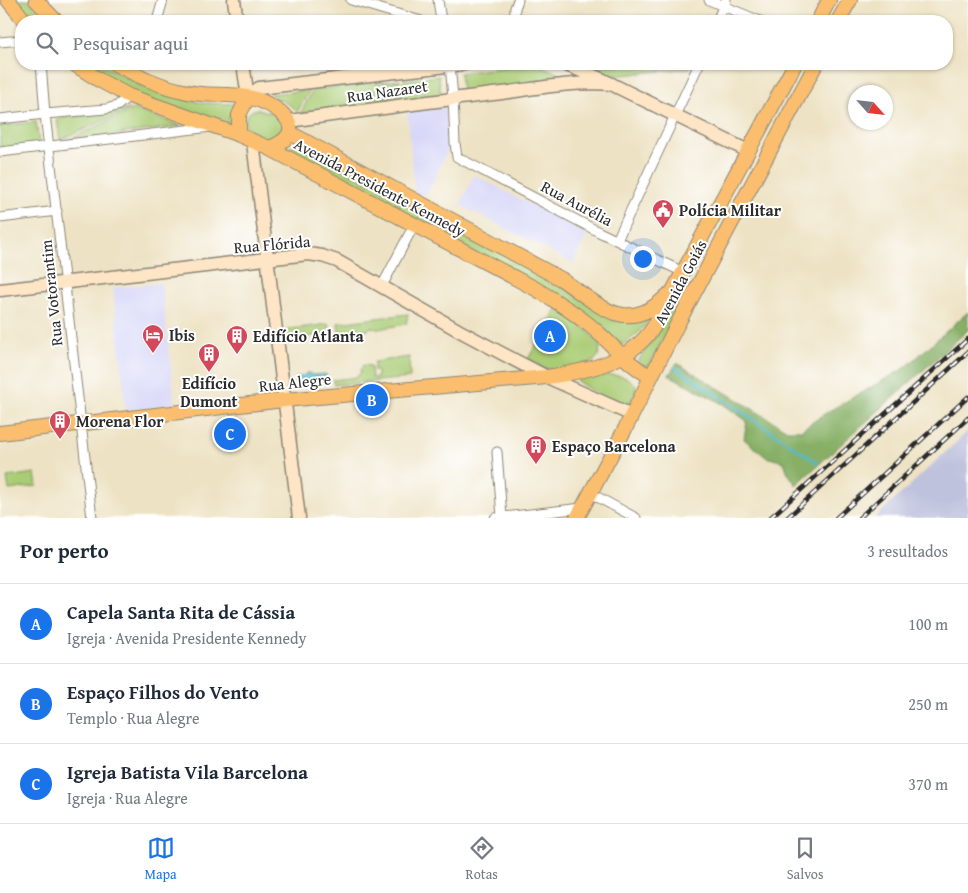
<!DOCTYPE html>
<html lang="pt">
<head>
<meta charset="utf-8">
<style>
  :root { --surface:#fff; --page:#f2f2f3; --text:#1f2937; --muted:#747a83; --line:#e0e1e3; --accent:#1a73e8 }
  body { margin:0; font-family:"Gentium Book Plus",serif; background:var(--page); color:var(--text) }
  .compass { position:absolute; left:848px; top:85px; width:45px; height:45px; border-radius:50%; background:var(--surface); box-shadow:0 1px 4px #0004; rotate:117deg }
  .you { position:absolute; left:642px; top:258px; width:18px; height:18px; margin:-12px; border:4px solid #fff; border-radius:50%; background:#1a73e8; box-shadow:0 0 0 8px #1a73e833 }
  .badge { display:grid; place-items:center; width:32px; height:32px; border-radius:50%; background:var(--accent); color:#fff; font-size:16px; font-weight:700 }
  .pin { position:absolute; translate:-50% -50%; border:2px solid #fff; box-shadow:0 1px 5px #0006 }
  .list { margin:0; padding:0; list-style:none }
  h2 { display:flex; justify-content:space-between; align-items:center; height:65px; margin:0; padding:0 20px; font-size:21px }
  h2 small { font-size:16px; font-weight:400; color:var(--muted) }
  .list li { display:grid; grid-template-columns:32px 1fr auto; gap:15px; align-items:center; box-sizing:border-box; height:80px; padding:0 20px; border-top:1px solid var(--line) }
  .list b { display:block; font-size:19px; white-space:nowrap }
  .list p { margin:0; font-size:16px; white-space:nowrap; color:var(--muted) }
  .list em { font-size:16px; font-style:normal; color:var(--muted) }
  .icon { flex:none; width:28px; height:28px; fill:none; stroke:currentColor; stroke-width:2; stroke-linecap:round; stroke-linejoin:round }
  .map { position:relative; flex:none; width:968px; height:518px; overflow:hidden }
  .search { position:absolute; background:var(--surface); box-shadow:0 1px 4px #0004; left:15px; right:15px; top:15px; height:55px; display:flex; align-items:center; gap:12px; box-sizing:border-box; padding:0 18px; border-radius:20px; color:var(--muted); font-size:19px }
  .sheet { height:305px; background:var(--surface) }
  nav { display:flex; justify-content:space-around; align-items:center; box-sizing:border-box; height:70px; border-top:1px solid var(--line); background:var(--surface); font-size:14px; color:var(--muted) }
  nav a { display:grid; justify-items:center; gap:2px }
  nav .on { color:var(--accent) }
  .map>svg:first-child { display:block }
  .built { fill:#d7d7f8 }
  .industrial { fill:#bfc2dd }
  .green { fill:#aacc75; stroke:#6a7c50 }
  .forest { fill:#87b066; stroke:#596e48 }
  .water { fill:#50bacc; stroke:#3e727c }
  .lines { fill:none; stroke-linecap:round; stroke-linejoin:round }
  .stream { stroke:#50bacc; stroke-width:2.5 }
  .street-casing { stroke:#8c8677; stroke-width:11 }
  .secondary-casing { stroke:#8c8677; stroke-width:15 }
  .primary-casing { stroke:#8c8677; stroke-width:16 }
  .street { stroke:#fff; stroke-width:9 }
  .secondary { stroke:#fde5c5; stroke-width:12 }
  .primary { stroke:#fbbe6e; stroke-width:14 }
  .rail-casing { stroke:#2b2b2b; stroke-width:4.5 }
  .rail { stroke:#fff; stroke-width:2.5; stroke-dasharray:8; stroke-linecap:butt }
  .labels { text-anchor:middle; stroke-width:4; stroke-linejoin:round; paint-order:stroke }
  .street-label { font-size:16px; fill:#2b2b2b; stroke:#fff }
  .poi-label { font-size:16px; font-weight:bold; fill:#2b2b2b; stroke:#fff; text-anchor:start }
</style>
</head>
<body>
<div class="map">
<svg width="968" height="518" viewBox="0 0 968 518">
  <rect width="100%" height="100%" fill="#fff"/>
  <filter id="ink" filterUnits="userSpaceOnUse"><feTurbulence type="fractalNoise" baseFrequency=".02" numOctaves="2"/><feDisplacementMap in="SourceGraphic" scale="10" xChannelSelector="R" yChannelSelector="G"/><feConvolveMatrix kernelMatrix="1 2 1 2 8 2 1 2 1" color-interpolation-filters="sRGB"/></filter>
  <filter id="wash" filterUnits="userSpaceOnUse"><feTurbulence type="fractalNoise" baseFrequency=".0096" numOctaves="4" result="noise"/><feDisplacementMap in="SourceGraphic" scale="20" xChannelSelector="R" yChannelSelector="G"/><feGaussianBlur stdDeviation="1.12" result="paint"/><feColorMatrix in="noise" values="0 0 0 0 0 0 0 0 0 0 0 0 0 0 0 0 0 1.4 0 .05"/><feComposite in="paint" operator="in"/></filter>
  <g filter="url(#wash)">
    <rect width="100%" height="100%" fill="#ede2c3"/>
    <path class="built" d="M445,107L448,149L428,193L423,195L415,192L407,111Z
      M474,175L587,234L573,263L460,205Z
      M161,283L175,404L126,410L113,288Z"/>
    <path class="industrial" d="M968,430V518H875L964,435Z"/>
    <path class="green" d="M11,0H28L47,21H31Z
      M80,64H100L140,85L167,95L203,103L235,104L229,117V128L131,93Z
      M531,64L539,65L575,81L462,94L460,73Z
      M586,64H691L690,68L612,76Z
      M439,76L441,97L392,103L404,80Z
      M400,80L389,102L382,82Z
      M379,82L387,102L300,114L313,90Z
      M310,90L297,112L291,106L270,94Z
      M130,109L60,140L57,119Z
      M134,109L181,126L66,141Z
      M258,109L271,113L283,121L285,132L268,141C262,138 254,136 249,131C241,121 247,110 258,109Z
      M36,122L39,144L0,148V126Z
      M295,144L518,260L612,318L629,322L643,318L648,319V322L637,334L622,345L555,295L284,152Z
      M675,301L681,302L650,365L643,366L638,361L659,330Z
      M558,307L588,331L600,346L599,355L593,362L554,370L544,369L528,359Z
      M408,314L406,324L378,329L370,327L368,330L339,332L338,323Z
      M329,324L330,333L289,340V342L287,343L286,332L291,329Z
      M409,357L410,378L334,385L333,380L357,377L361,372L360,370L363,365L371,366L372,378H377V371H374V362Z
      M610,375C622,376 628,376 636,386L635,393L626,409L606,400L577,381L583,377Z
      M35,473L37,486L9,490L7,477Z"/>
    <path class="forest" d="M968,312V330L796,485L788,473L784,462L766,457L744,439L747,421L723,404L669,375L677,363L787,430H801L829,411L905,368Z"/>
    <path class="water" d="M306,373H309L312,375L326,374L327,378L314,384L305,381L298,383L296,377L303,376Z"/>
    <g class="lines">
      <path class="stream" d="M675,367L818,463"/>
    </g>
  </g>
  <g filter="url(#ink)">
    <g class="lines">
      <g class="street-casing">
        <path id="street" d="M351,0L421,21
          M438,0L441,21
          M709,0L760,21
          M157,21L163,0
          M514,21L515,8L518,0
          M717,21L726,0
          M0,42L21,40
          M41,64L45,114L92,518
          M450,64L453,98L455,143L457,157L599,232L683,272
          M0,119L45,114L106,109L117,106L129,96
          M0,152L211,127
          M0,218L57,211
          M617,240L699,64
          M382,286L414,225
          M497,452L502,517
          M590,493L636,518
          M495,518L582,508"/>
      </g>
      <g class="secondary-casing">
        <path id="secondary" d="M234,0L237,21
          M243,64L248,97
          M564,64L601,79L748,151
          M248,97L259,88L464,64
          M289,121C360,111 431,101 502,93C538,88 575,81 612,84
          M253,142L299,518
          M0,290L283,257L308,254L322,256L337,261L458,330L503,354L547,377L632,415"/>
      </g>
      <g class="primary-casing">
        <path id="primary" d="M8,0L25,21
          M36,0L56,21
          M818,21L829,0
          M838,21L850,0
          M74,64L99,80L129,96L239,135L269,148L536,289C559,303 583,318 603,337C620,353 630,365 651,377
          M115,64C137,75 159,86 183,91C204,97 226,93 247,97C276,102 315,131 269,148
          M290,133L561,279C600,305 626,337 668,295
          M239,135V115L248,97
          M0,433L284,400L547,377C587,371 629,363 653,328L795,64
          M577,518L625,429L677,325L816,64"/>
      </g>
      <use href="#street" class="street"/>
      <use href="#secondary" class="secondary"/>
      <use href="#primary" class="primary"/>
      <g class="rail-casing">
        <path id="rail" d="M770,518L968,339
          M787,518L968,352
          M836,518L968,397
          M859,518L968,418"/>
      </g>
      <use href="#rail" class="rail"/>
    </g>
  </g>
  <defs>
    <g id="civic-pin" transform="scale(1.125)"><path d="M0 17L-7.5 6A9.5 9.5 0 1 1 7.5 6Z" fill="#d1495b" stroke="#fff"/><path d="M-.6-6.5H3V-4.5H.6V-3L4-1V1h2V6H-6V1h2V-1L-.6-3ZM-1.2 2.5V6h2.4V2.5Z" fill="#fff"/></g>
    <g id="hotel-pin" transform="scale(1.125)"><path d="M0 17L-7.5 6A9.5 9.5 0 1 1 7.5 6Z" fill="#d1495b" stroke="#fff"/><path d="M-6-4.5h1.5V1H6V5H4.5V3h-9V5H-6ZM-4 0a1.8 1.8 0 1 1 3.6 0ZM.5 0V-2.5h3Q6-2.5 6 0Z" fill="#fff"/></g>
    <g id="building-pin" transform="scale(1.125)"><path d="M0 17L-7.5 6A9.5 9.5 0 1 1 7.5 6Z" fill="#d1495b" stroke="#fff"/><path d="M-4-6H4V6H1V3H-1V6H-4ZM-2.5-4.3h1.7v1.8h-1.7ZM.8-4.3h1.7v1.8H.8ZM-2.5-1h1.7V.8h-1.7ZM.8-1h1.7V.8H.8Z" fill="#fff"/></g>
  </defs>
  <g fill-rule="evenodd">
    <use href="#civic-pin" x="663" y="210"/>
    <use href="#hotel-pin" x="153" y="335"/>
    <use href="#building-pin" x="237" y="336"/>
    <use href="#building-pin" x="209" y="354"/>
    <use href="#building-pin" x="60" y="421"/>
    <use href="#building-pin" x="536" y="446"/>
  </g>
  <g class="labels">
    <g class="street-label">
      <text transform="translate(387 91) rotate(-8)" y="6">Rua Nazaret</text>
      <text transform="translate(380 187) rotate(28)" y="6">Avenida Presidente Kennedy</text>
      <text transform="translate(577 203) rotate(28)" y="6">Rua Aurélia</text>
      <text transform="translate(272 244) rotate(-5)" y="6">Rua Flórida</text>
      <text transform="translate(680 282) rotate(-62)" y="6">Avenida Goiás</text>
      <text transform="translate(51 293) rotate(-96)" y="6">Rua Votorantim</text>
      <text transform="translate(295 382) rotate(-6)" y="6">Rua Alegre</text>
    </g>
    <g class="poi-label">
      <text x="679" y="216">Polícia Militar</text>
      <text x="169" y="341">Ibis</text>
      <text x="253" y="342">Edifício Atlanta</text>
      <text x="209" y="389" text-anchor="middle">Edifício<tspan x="209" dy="18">Dumont</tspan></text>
      <text x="76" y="427">Morena Flor</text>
      <text x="552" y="452">Espaço Barcelona</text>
    </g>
  </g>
</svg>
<svg class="compass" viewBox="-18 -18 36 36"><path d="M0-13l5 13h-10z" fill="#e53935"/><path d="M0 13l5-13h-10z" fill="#747a83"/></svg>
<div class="you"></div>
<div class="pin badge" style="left:550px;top:336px">A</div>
<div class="pin badge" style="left:372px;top:400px">B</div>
<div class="pin badge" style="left:230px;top:434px">C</div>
<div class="search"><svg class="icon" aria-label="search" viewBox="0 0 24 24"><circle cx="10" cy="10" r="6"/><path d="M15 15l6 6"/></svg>Pesquisar aqui</div>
</div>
<section class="sheet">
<h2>Por perto<small>3 resultados</small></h2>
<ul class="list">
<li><span class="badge">A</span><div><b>Capela Santa Rita de Cássia</b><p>Igreja · Avenida Presidente Kennedy</p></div><em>100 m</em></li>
<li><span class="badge">B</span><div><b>Espaço Filhos do Vento</b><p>Templo · Rua Alegre</p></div><em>250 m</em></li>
<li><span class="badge">C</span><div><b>Igreja Batista Vila Barcelona</b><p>Igreja · Rua Alegre</p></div><em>370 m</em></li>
</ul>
</section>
<nav>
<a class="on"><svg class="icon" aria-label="map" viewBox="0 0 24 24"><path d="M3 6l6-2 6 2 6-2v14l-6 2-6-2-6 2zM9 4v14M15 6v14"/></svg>Mapa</a>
<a><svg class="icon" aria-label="directions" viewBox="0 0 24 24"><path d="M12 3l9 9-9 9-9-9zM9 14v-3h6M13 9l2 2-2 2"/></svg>Rotas</a>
<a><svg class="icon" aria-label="saved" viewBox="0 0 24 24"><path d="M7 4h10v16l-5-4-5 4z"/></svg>Salvos</a>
</nav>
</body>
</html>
